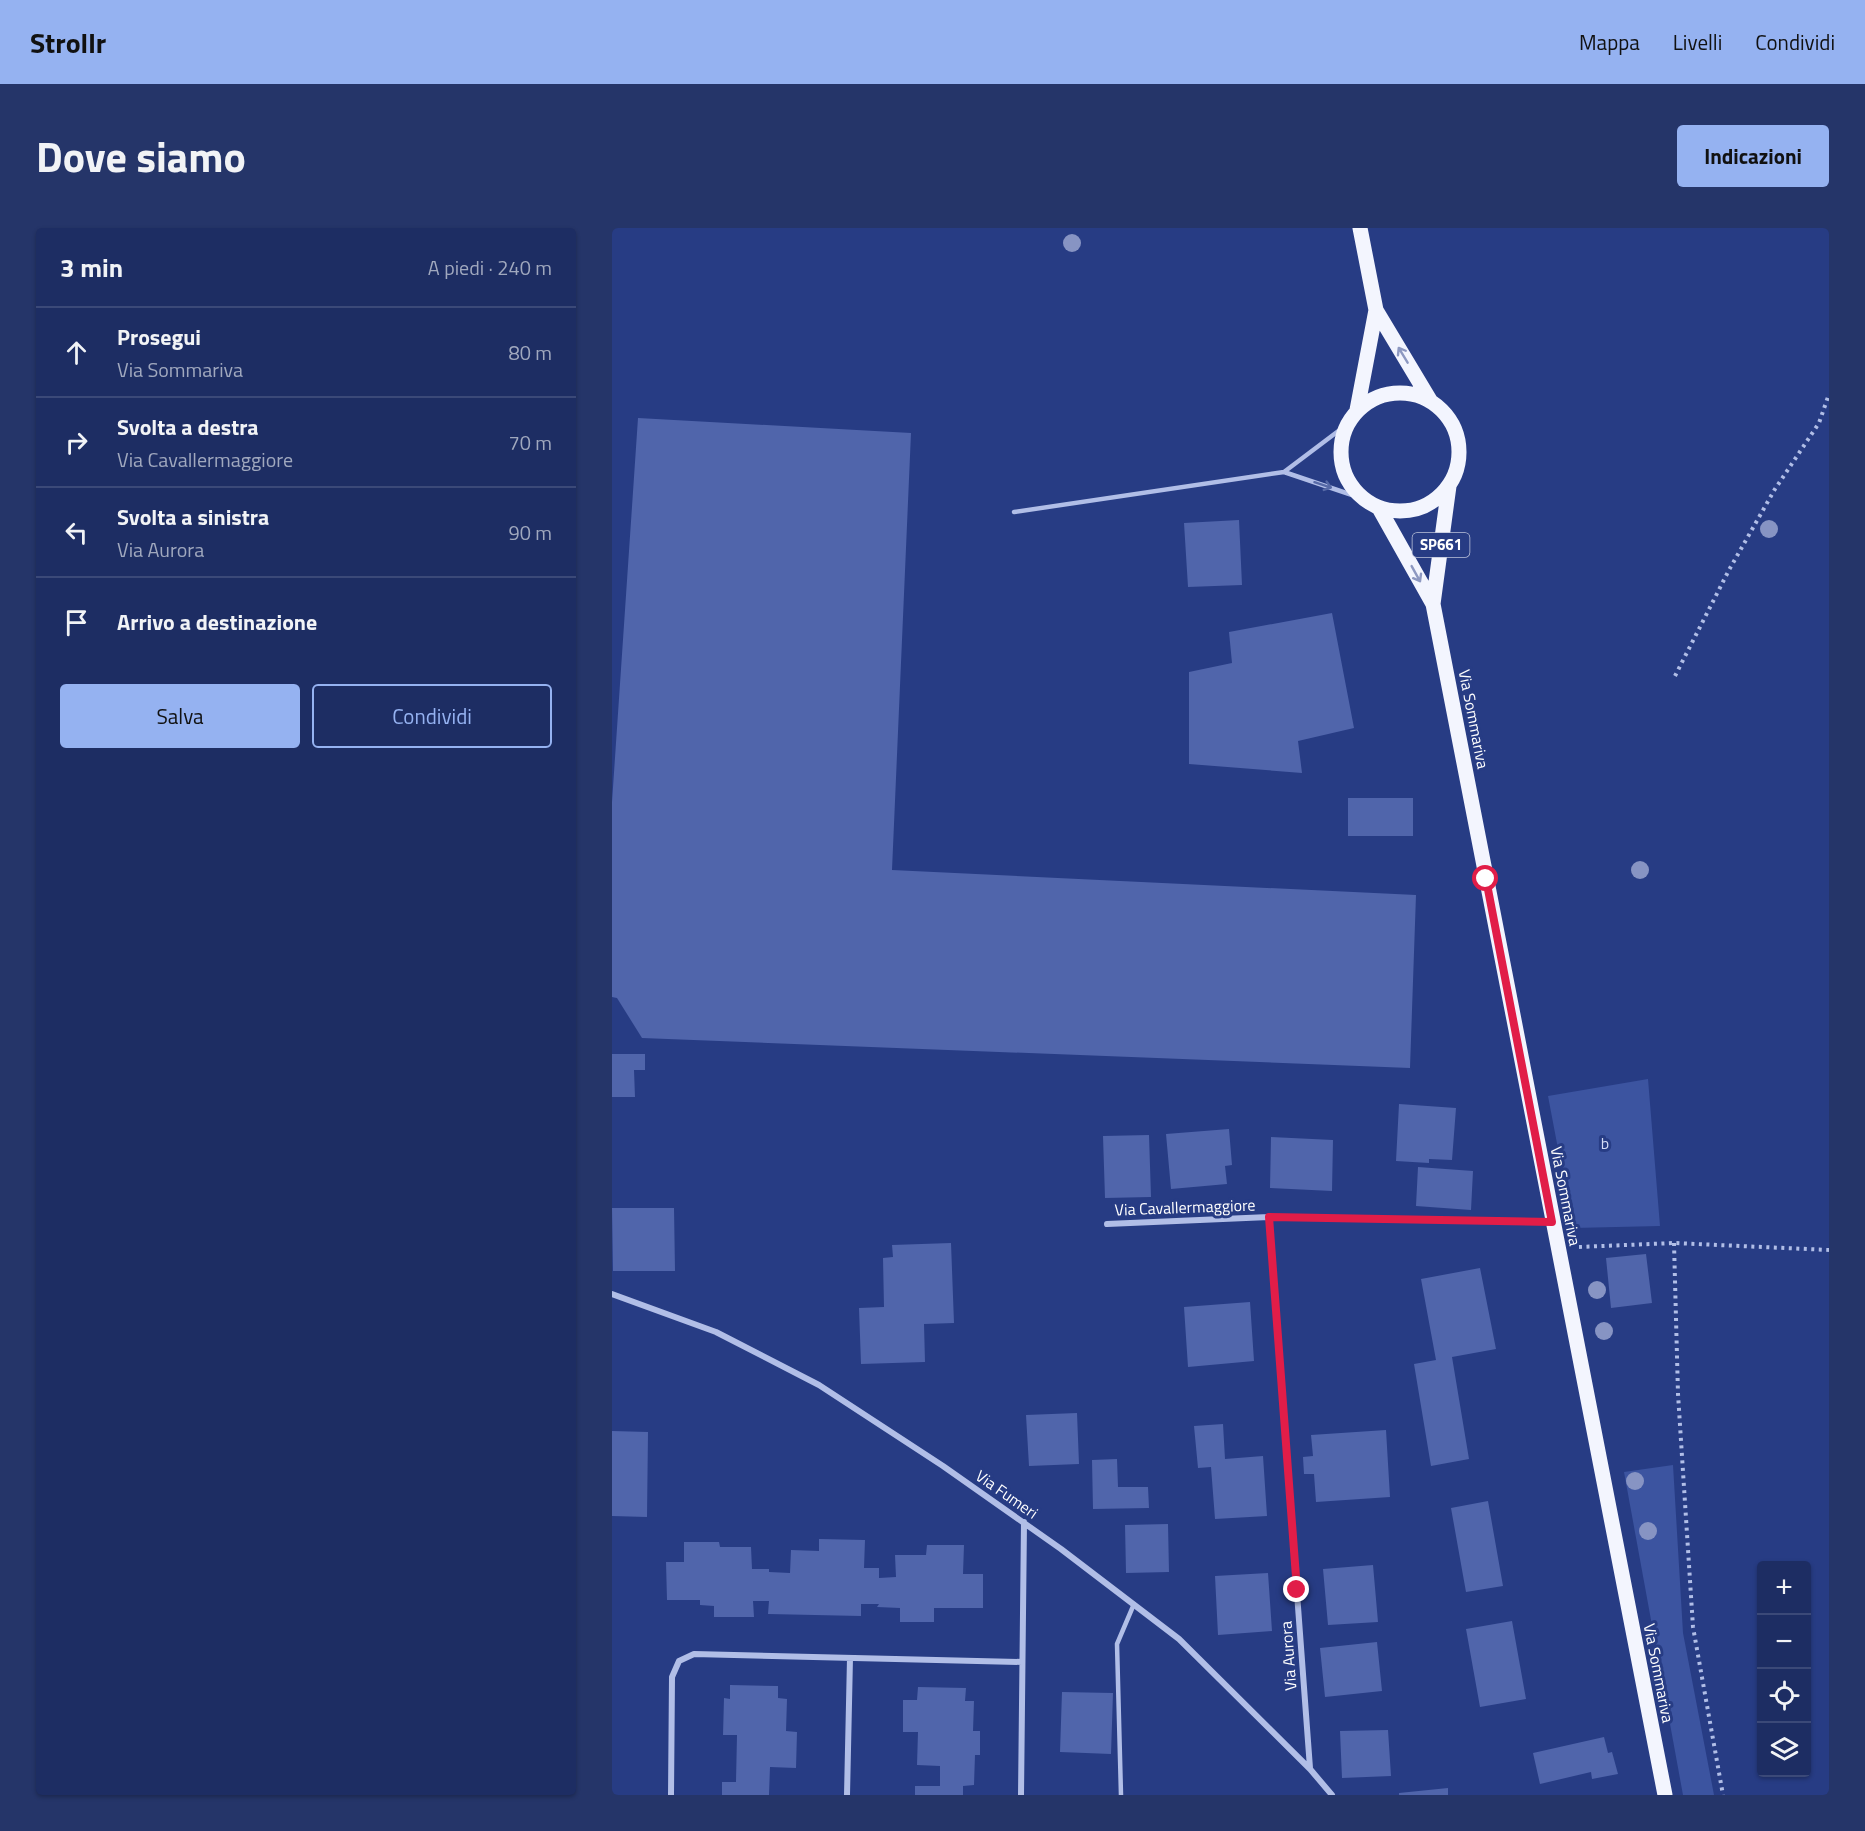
<!DOCTYPE html>
<html lang="it">
<head>
<meta charset="utf-8">
<style>
  :root { --surface:#1d2d63; --page:#253569; --text:#f1f3f6; --muted:#a0a8be; --line:#3b4978; --accent:#95b2f1 }
  body { margin:0; font-family:"Titillium Web",sans-serif; background:var(--page); color:var(--text) }
  .controls { position:absolute; right:18px; bottom:18px; display:grid; overflow:hidden; border-radius:6px; box-shadow:0 2px 4px #0004 }
  .controls button { width:54px; height:54px; display:grid; place-items:center; padding:0; border:0; border-bottom:2px solid var(--line); background:var(--surface); color:var(--text); font:30px sans-serif }
  .stop { position:absolute; width:18px; height:18px; margin:-14px; border:4px solid #e11d48; border-radius:50%; background:#fff }
  .stop.end { background:#e11d48; border-color:#fff; box-shadow:0 2px 6px #0008 }
  .list { margin:0; padding:0; list-style:none }
  h2 { display:flex; justify-content:space-between; align-items:center; height:78px; margin:0; padding:0 24px; font-size:26px }
  h2 small { font-size:20px; font-weight:400; color:var(--muted) }
  .list li { display:grid; grid-template-columns:39px 1fr auto; gap:18px; align-items:center; box-sizing:border-box; height:90px; padding:0 24px; border-top:2px solid var(--line) }
  .list b { display:block; font-size:22px; white-space:nowrap }
  .list p { margin:0; font-size:20px; white-space:nowrap; color:var(--muted) }
  .list em { font-size:20px; font-style:normal; color:var(--muted) }
  .actions { display:flex; gap:12px; padding:18px 24px }
  .actions a { flex:1; padding:14px 0; border:2px solid var(--accent); border-radius:6px; text-align:center; font-size:21px; color:var(--accent) }
  .actions .main { background:var(--accent); color:#111 }
  .icon { flex:none; width:33px; height:33px; fill:none; stroke:currentColor; stroke-width:2; stroke-linecap:round; stroke-linejoin:round }
  .map { position:relative; flex:none; width:1217px; height:1567px; overflow:hidden; border-radius:6px }
  header { display:flex; align-items:center; gap:36px; box-sizing:border-box; height:84px; padding:0 30px; background:var(--accent); color:#111 }
  header strong { font-size:28px }
  nav { display:flex; gap:33px; margin-inline-start:auto; font-size:21px }
  .intro { display:flex; align-items:center; justify-content:space-between; box-sizing:border-box; height:144px; padding:0 36px }
  h1 { margin:0; font-size:42px }
  .button { padding:15px 27px; border-radius:6px; background:var(--accent); color:#111; font-size:21px; font-weight:700 }
  main { display:flex; gap:36px; padding:0 36px }
  aside { flex:1; background:var(--surface); border-radius:6px; box-shadow:0 2px 4px #0004 }
  .map>svg:first-child { display:block }
  .green { fill:#3c54a0 }
  .building { fill:#5065ab }
  .lines { fill:none; stroke-linecap:round; stroke-linejoin:round }
  .path { stroke:#b1bee7; stroke-width:4; stroke-dasharray:3 4.5; stroke-linecap:butt }
  .service { stroke:#b1bee7; stroke-width:4.5 }
  .minor { stroke:#b1bee7; stroke-width:6 }
  .primary { stroke:#f3f5fe; stroke-width:15 }
  .tree { fill:#8794c3 }
  .oneway { stroke:#8d98c1 }
  .oneway2 { stroke:#576aa7 }
  .route { stroke:#e11d48; stroke-width:8 }
  .labels { text-anchor:middle; stroke-width:6; stroke-linejoin:round; paint-order:stroke }
  .shield { fill:#273c84; stroke:#bec4da; stroke-width:1.5 }
  .shield-label { font-size:15px; font-weight:bold; fill:#fff }
  .street-label { font-size:16px; fill:#fff; stroke:#273c84 }
  .park-label { font-size:16px; fill:#d5dcf6; stroke:#273c84 }
</style>
</head>
<body>
<header>
<strong>Strollr</strong>
<nav><a>Mappa</a><a>Livelli</a><a>Condividi</a></nav>
</header>
<div class="intro"><h1>Dove siamo</h1><a class="button">Indicazioni</a></div>
<main>
<aside>
<h2>3 min<small>A piedi · 240 m</small></h2>
<ul class="list">
<li><svg class="icon" aria-label="ahead" viewBox="0 0 24 24"><path d="M12 20V5M6 11l6-6 6 6"/></svg><div><b>Prosegui</b><p>Via Sommariva</p></div><em>80 m</em></li>
<li><svg class="icon" aria-label="right" viewBox="0 0 24 24"><path d="M7 20v-9h11M14 6l5 5-5 5"/></svg><div><b>Svolta a destra</b><p>Via Cavallermaggiore</p></div><em>70 m</em></li>
<li><svg class="icon" aria-label="left" viewBox="0 0 24 24"><path d="M17 20v-9H6M10 6l-5 5 5 5"/></svg><div><b>Svolta a sinistra</b><p>Via Aurora</p></div><em>90 m</em></li>
<li><svg class="icon" aria-label="arrive" viewBox="0 0 24 24"><path d="M6 21V4h12l-3 4 3 4H6"/></svg><div><b>Arrivo a destinazione</b></div></li>
</ul>
<div class="actions"><a class="main">Salva</a><a>Condividi</a></div>
</aside>
<div class="map">
<svg width="1217" height="1567" viewBox="0 0 1217 1567">
  <rect width="100%" height="100%" fill="#273c84"/>
  <path class="green" d="M1036,851L1048,998L961,1000L936,868Z
    M1061,1237L1071,1405L1102,1567H1071L1012,1244Z"/>
  <path class="building" d="M26,190L299,205L280,642L804,667L798,840L30,810L5,770L0,769V574Z
    M627,292L630,357L576,359L572,295Z
    M720,385L742,500L686,513L690,545L577,536V444L620,435L617,404Z
    M736,570H801V608H736Z
    M0,826H33V842H22L23,869H0Z
    M787,876L844,880L840,932L817,931V935L784,933Z
    M617,901L620,937L613,938L615,956L559,961L554,906Z
    M537,907L539,969L493,970L491,908Z
    M659,909L721,912L720,963L658,960Z
    M806,939L861,943L859,982L804,978Z
    M0,980H62L63,1043H1Z
    M339,1015L342,1095L312,1096L313,1134L249,1136L247,1080L272,1079L271,1030L281,1029L280,1017Z
    M1034,1026L1040,1075L999,1080L994,1030Z
    M868,1040L884,1121L840,1129L857,1231L819,1238L802,1136L824,1132L809,1051Z
    M638,1074L642,1133L576,1139L572,1079Z
    M465,1185L467,1236L417,1238L414,1187Z
    M611,1196L613,1231L651,1228L655,1288L603,1291L599,1239L586,1240L582,1198Z
    M774,1202L778,1269L704,1274L702,1246H692L691,1229L701,1228L699,1207Z
    M0,1203L36,1204L35,1289L0,1288Z
    M505,1231L506,1259H536L537,1280L481,1281L480,1232Z
    M876,1273L891,1358L854,1364L839,1280Z
    M556,1296L557,1344L514,1345L513,1297Z
    M207,1311L253,1312L252,1340H267V1350L284,1349L283,1327H314L315,1317H352L351,1346H371V1380H322V1394H288V1380L265,1379L267,1376H249V1388L156,1386L157,1373H141L142,1389H102V1378L88,1377V1372H55L54,1334H72V1314H107L108,1319H139L140,1341H157V1344L178,1345L179,1322L207,1323Z
    M761,1337L766,1394L716,1397L711,1341Z
    M656,1345L660,1403L606,1407L603,1348Z
    M900,1393L914,1471L868,1479L854,1401Z
    M765,1414L770,1463L713,1469L708,1420Z
    M118,1457L166,1458V1470L175,1471L174,1503L185,1504L184,1540L158,1539L157,1567H110V1554H124L125,1507H111L112,1470L118,1471Z
    M306,1459L354,1460L353,1473H362L361,1503H368V1527H363L362,1557L351,1558V1567H303V1558H328V1538L305,1537L306,1504H291V1472H305Z
    M450,1464L501,1465L499,1526L448,1524Z
    M776,1502L779,1548L730,1550L728,1503Z
    M992,1509L996,1525L1000,1524L1006,1546L980,1551L979,1544L928,1556L921,1525Z
    M836,1560V1567H787V1565Z"/>
  <g class="lines">
    <path class="path" d="M1063,448L1117,342L1163,261L1207,195L1217,166
      M1062,1015L1066,1166L1081,1399L1111,1567
      M967,1019L1062,1015L1217,1022"/>
    <path class="service" d="M672,244L733,198
      M402,284L672,244L749,270
      M509,1567L505,1416L522,1376"/>
    <path class="minor" d="M657,989L698,1540
      M495,996L657,989L940,994
      M0,1066L104,1104L207,1157L331,1238L449,1321L567,1411L698,1541L720,1567
      M59,1567L60,1449L67,1433L82,1426L410,1434
      M235,1567L238,1430
      M409,1567L412,1294"/>
    <path class="primary" d="M748,0L764,82L818,172
      M729 224a59 59 0 1 1 118 0a59 59 0 1 1-118 0Z
      M745,182L764,82
      M767,280L821,376L1053,1567
      M821,376L837,258"/>
  </g>
  <g class="tree">
    <circle cx="460" cy="15" r="9"/>
    <circle cx="1157" cy="301" r="9"/>
    <circle cx="1028" cy="642" r="9"/>
    <circle cx="985" cy="1062" r="9"/>
    <circle cx="992" cy="1103" r="9"/>
    <circle cx="1023" cy="1253" r="9"/>
    <circle cx="1036" cy="1303" r="9"/>
  </g>
  <defs><path id="oneway-shaft" d="M-6 0H5M1.5-3L5.5 0L1.5 3" fill="none" stroke-width="1.6" stroke-linecap="round" stroke-linejoin="round" transform="scale(1.5)"/></defs>
  <g class="oneway">
    <use href="#oneway-shaft" transform="translate(791 127) rotate(-121)"/>
    <use href="#oneway-shaft" transform="translate(804 346) rotate(61)"/>
  </g>
  <use class="oneway2" href="#oneway-shaft" transform="translate(711 257) rotate(18)"/>
  <g class="lines">
    <path class="route" d="M685,1362L657,989L940,994L874,651"/>
  </g>
  <g class="labels">
    <rect class="shield" x="800.5" y="305" width="57" height="24" rx="4.5"/>
    <g class="shield-label">
      <text x="829" y="322">SP661</text>
    </g>
    <g class="street-label">
      <text transform="translate(862 491) rotate(79)" y="6">Via Sommariva</text>
      <text transform="translate(954 968) rotate(79)" y="6">Via Sommariva</text>
      <text transform="translate(573 979) rotate(-2)" y="6">Via Cavallermaggiore</text>
      <text transform="translate(395 1266) rotate(35)" y="6">Via Fumeri</text>
      <text transform="translate(676 1428) rotate(-94)" y="6">Via Aurora</text>
      <text transform="translate(1047 1445) rotate(79)" y="6">Via Sommariva</text>
    </g>
    <g class="park-label">
      <text x="993" y="921">b</text>
    </g>
  </g>
</svg>
<div class="controls">
<button>+</button>
<button>−</button>
<button><svg class="icon" aria-label="locate" viewBox="0 0 24 24"><circle cx="12" cy="12" r="6"/><path d="M12 2v4M12 18v4M2 12h4M18 12h4"/></svg></button>
<button><svg class="icon" aria-label="layers" viewBox="0 0 24 24"><path d="M12 4l9 5-9 5-9-5zM3 14l9 5 9-5"/></svg></button>
</div>
<div class="stop" style="left:874px;top:651px"></div>
<div class="stop end" style="left:685px;top:1362px"></div>
</div>
</main>
</body>
</html>
